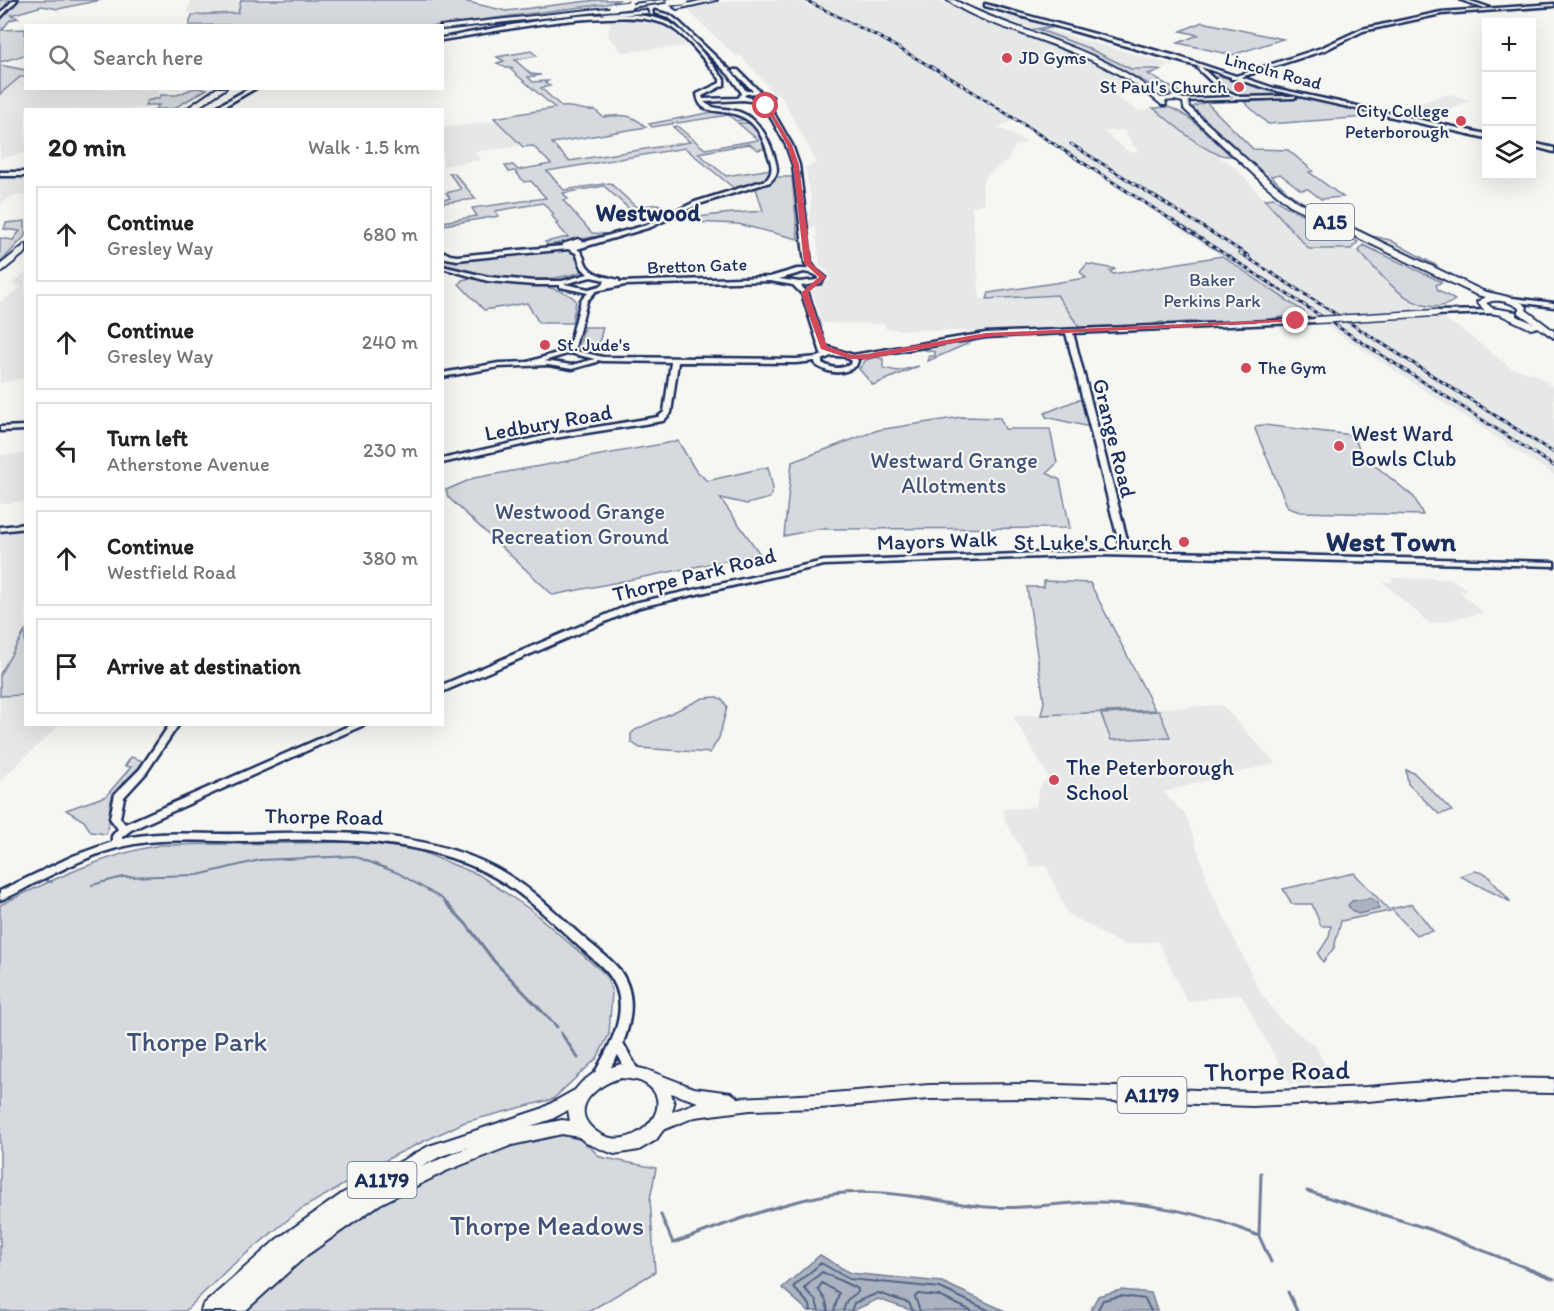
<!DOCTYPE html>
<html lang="en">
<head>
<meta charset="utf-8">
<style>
  :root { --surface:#fff; --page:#f6f6f6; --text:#222; --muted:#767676; --line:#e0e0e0 }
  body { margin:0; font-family:Itim,sans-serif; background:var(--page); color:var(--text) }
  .controls { position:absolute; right:18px; top:18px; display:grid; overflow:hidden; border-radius:0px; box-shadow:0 6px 24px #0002 }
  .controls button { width:54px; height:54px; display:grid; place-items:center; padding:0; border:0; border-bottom:2px solid var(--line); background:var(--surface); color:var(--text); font:30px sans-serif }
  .stop { position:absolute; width:18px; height:18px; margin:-14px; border:4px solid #d1495b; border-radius:50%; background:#fff }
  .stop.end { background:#d1495b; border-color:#fff; box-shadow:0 2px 6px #0008 }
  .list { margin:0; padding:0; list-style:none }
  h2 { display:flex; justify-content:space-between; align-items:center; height:78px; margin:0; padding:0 24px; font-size:26px }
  h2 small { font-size:20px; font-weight:400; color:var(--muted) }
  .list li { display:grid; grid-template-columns:39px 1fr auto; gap:18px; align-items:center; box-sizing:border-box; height:96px; margin:0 12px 12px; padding:0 12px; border:2px solid var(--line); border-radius:0px }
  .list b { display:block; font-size:22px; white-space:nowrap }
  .list p { margin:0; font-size:20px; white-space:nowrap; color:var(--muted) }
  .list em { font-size:20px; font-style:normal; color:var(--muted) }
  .icon { flex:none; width:33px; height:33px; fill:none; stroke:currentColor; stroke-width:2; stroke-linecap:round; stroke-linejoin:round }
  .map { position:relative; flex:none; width:1554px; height:1311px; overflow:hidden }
  .search { position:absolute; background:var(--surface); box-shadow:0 6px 24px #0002; left:24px; top:24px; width:420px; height:66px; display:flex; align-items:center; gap:15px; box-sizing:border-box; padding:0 21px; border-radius:0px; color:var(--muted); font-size:22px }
  .panel { position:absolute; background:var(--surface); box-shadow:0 6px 24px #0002; left:24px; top:108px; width:420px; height:618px; border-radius:0px }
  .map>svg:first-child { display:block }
  .built { fill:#e6e7e7; fill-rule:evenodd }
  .green { fill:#d6d9dd; stroke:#78849e; stroke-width:1.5 }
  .water { fill:#abb2c0; stroke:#717e99; stroke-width:1.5 }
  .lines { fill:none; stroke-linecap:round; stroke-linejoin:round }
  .shore { stroke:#556385; stroke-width:2 }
  .stream-far1 { stroke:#717e99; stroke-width:2 }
  .stream { stroke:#717e99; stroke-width:3 }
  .tertiary-casing { stroke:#1b2f5e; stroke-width:5 }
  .primary-casing { stroke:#1b2f5e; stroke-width:4 }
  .trunk-casing { stroke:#1b2f5e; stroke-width:4 }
  .tertiary { fill:#f6f6f2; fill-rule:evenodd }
  .primary { fill:#f6f6f2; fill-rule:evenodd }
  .trunk { fill:#f6f6f2; fill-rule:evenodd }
  .rail-casing { stroke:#1b2f5e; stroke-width:3 }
  .rail { stroke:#f6f6f2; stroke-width:1.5; stroke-dasharray:4; stroke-linecap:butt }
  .tertiary-bridge-casing { stroke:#1b2f5e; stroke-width:9; stroke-linecap:butt }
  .trunk-bridge-casing { stroke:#1b2f5e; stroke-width:9; stroke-linecap:butt }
  .tertiary-bridge { stroke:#f6f6f2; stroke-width:6 }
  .trunk-bridge { stroke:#f6f6f2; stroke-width:7 }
  .route { fill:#d1495b }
  .poi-dot { fill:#d1495b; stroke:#f6f6f2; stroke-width:2 }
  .labels { text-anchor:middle; stroke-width:4.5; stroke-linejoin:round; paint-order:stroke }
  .far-poi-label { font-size:18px; fill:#1b2f5e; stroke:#f6f6f2; text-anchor:start }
  .far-street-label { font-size:18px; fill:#1b2f5e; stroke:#f6f6f2 }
  .far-park-label { font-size:18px; fill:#405177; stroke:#f6f6f2 }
  .shield { fill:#f6f6f2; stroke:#5d6b8a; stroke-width:1.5 }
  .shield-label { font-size:21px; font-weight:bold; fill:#1b2f5e }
  .street-label { font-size:22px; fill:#1b2f5e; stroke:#f6f6f2 }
  .poi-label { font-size:22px; fill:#1b2f5e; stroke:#f6f6f2; text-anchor:start }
  .park-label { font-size:22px; fill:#405177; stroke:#f6f6f2 }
  .far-district-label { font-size:24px; font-weight:bold; fill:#1b2f5e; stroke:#f6f6f2 }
  .near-park-label { font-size:27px; fill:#405177; stroke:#f6f6f2 }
  .near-street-label { font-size:27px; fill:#1b2f5e; stroke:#f6f6f2 }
  .district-label { font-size:28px; font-weight:bold; fill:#1b2f5e; stroke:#f6f6f2 }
</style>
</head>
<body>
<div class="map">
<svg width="1554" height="1311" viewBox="0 0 1554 1311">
  <rect width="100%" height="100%" fill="#f6f6f2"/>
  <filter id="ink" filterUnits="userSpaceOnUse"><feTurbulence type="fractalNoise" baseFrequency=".0167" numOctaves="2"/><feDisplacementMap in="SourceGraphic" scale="12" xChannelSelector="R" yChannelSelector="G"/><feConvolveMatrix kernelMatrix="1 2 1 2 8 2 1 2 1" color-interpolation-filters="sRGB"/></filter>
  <g filter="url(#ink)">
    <path class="built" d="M185,0H241L238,13L194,15V13H187L191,0Z
      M737,0H797L833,16L802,0H936L1044,40L1124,78L1144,91L1106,90L1139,111L1153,108L1177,124L1184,133L1236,168L1308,249H1351L1359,251L1380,275L1407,297L1461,329L1511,368L1535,374L1554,388V475L1319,321L1307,316L1237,266L1014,120L998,127L1027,142L1015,146L1008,160L987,175L982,185L984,203L972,207L980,299L1057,295L1079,327L991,332L886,329L885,324L822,323L812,290L830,280L828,270L820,267L816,228L809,227L811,197L805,167L817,163L782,98L778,93H770L771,90L741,56H736L708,30L690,12L689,7ZM1124,130L1138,152H1129L1104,132Z
      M1014,15L1056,27L1049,30L1175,66L1131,69L1088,48L1001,18Z
      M620,16L661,22L687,46L622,52L608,36L611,19H620Z
      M19,78H25L26,88L161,90L146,109L26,110L25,153L0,158V93Z
      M1449,94L1470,100L1429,120L1393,112Z
      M495,121L520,146L475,152L481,160L443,166V128Z
      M0,178H25V196L14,195L0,205Z
      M25,273V378L0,383V302L22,287L12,284Z
      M25,454V501L0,504V455Z
      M25,529L26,724L59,725L0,781V532Z
      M1389,578L1451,579L1468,590L1460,592L1483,613L1430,624L1383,582H1394Z
      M1222,705L1275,763L1163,792L1186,815L1210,888L1260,992L1280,1019L1317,1048L1332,1082L1290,1084L1241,994L1187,1002L1158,941L1123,945L1067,913L1046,866L1030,867L1028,859L1005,821L1003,809L1036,807L1039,789L1048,776L1013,716Z"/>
    <path class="green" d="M0,0H101L58,9L42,6L11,15L18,18L10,20L2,30L25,29V55L0,62Z
      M241,0H459L506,11L597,0H620L606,4L433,26L189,25L192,15L238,13Z
      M1202,22L1283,39L1232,55L1178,43L1198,35L1181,31Z
      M1053,26L1056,27L1040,30L1088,48L1131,69H1159L1161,70L1148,74L1181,93L1212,99C1162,99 1147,81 1104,60C1080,49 1055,39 1030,30Z
      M531,51L537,56L515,60L531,74L541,75L528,77L533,82L548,81L545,83L550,86L541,88L562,107C575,105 582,112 595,110L603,117C622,114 632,114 646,127L552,143L569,161L690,142L673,127L677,126L705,149L758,140L738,123H752L766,148L758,150L749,144L698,153L726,176L772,169C768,184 749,186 736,190L685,148L547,171L564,190L610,183L636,207L658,204L671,212L647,225L604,186L563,193L568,199L563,200L592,233L610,234L548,245L545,242L568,237L556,224L558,223L552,216L554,214L543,203L495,211L499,216L443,225V222L477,216L472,208L546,198L531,181L524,182L515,171L509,172L505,166L513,165L518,170L551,164L533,146L523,147L494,118L555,108L510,69L514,68H506L497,63L504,61L497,57Z
      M0,65L25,70L26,77H20L0,94Z
      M1219,76L1274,90L1280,94L1236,96L1213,78Z
      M194,88L207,89L173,109H155L159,105H145L147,101L159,98L161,95H177Z
      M1304,98L1381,114V116L1268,124L1244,102Z
      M1206,102L1253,149L1288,150L1313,171L1309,172L1343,197L1321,199L1308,189L1301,190L1280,174L1271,176L1290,194L1312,208L1372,236L1390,240L1437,266L1433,267L1294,202L1260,176L1240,151L1192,107Z
      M1168,107C1192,115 1212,139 1231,156C1207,158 1173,122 1153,108Z
      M719,111L740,114L748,119L736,121L728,115L652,127L649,124Z
      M449,173H454L476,199L443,203V200L450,198L446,193L461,189Z
      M776,177H792L798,239L738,224L694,222V218C716,213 740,213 763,211L756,188Z
      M1274,198L1284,205L1358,242L1351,249H1309L1264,199Z
      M25,221V236L0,263V238L13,240L20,231L4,229L6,223Z
      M1363,245L1442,282L1436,285L1438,290L1455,300C1420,325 1380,275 1359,251Z
      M567,248L577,252L583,267L581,272C537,287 486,276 443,264L442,255L447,258Z
      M1222,256L1304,312L1303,314L1270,319L1196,323C1185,319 1173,327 1161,322L1151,325L1079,327L1057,295L987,299L989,293L1086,278L1080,272L1087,264L1116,269L1110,271L1113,274Z
      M470,278C493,282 564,282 576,301L572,323H539L527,303L484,310L459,284L462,280Z
      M584,327H603L596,356L579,349Z
      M985,336L928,361L929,356H935V352L921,349Z
      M876,357L883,359V368L898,371L919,366L873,385L859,369L866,360Z
      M1077,400H1084L1090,427L1046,417L1045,413Z
      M961,417L1000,418L1005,429H1050L1057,463L1047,473L1060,480L1070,528L817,529L784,536L792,462L878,430Z
      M1263,425L1353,435L1362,455L1414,497L1423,515L1300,512L1288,508L1255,429L1256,426Z
      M678,441L694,468L707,481L768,467L773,488L770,498L747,504L720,498L760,554L553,595L448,497L446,490L474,478Z
      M1044,581L1090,583L1155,710L1041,715L1044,702L1027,587H1044Z
      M25,631V695L0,696V674Z
      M717,697L723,700L727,707L719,738L710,753L640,748L631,742V734L635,730L703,698Z
      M1159,711L1170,737L1111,740L1101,714Z
      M131,757L143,761C136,775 118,783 112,797C107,810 112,822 106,834L91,832L84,821L66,810L106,796L131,767L125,766Z
      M1406,770L1414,773L1452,811L1439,814L1408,784Z
      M363,842L420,851L479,875L531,910L606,975L612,992L609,1034L597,1058L553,1099L465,1122L395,1155L301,1209L229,1268L185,1311H0V905C52,880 103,855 160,845Z
      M1475,871L1486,874L1511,902L1460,876Z
      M1354,873L1390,911L1341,921L1334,948L1323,962L1318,954L1329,937L1331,926H1321L1312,904H1292L1283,889Z
      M1412,904L1433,931L1416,935L1391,909Z
      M561,1135L583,1140L600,1157L656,1168L650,1199L655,1272L590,1311H245C310,1244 398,1187 485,1154C509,1144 536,1140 561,1135Z"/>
    <path class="water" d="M1371,898L1378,903L1379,909L1358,914L1352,911L1348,905L1352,901Z
      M820,1255L850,1273L942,1282L1005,1311H913L878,1299L853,1311H808L782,1288Z
      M1121,1290L1151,1293L1157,1311H1090L1098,1296Z"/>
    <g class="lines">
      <path class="shore" d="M811,1311L810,1305L793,1287L821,1263L849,1279L940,1288L990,1311
        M819,1311L816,1301L804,1288L822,1272L858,1289V1292L847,1300L843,1311
        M828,1311L826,1301L818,1289L822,1283L839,1293L834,1311
        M851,1311L854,1303L878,1293L909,1303L913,1311
        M920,1311L915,1297L918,1294L939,1296L972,1311
        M1097,1311L1103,1300L1121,1296L1145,1299L1151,1311"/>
      <path class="stream-far1" d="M45,880L52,882
        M92,885L123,877L198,875L260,860L354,856L398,873L441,898L448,905"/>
      <path class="stream" d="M446,903L467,925L494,961L557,1027
        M561,1033L578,1058
        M1307,1191L1432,1230L1554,1279
        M661,1215L673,1243C725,1225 779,1202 833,1194C885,1187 936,1202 987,1207C1021,1210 1057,1203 1091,1202C1147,1201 1208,1214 1259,1236L1271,1262
        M1259,1236L1261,1173
        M1288,1292L1297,1311"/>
      <g class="tertiary-casing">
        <path id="tertiary" d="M13,0H17L0,18V14Z
          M1461,0H1467L1488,7L1485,8Z
          M985,4L1176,56L1236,76L1321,48L1362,29L1441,12L1554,4V6L1441,14L1363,31L1325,50L1241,77L1274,88L1486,134V138L1273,90L1236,79H1231V77L1201,67L1227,91L1240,97L1294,96L1296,97L1294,98L1181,101V99H1183L1234,97L1223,93L1197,68L1200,67L985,6Z
          M655,11L670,15L679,22L733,73L746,91H753L734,72V70H738L759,91L772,97L766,100L792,145L799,165L811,263L816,270L825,277L821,283L801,286L808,293L825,346L853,355L986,333L1319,319L1320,320L1317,322L1073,333L1130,551L1554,562V566L1099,555L824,565L640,607L442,692V685L634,603L824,561L1099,551H1121L1066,333L986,337L856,358L858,361L856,366C843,375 829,374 816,365L815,361L796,363L678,362L671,413L663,421L548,439L442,463V459L548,435L658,417L664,412L671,362L603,361L597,360V362L572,369L548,365L499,367L442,377V373L499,363L528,362L560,352L569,346L581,300L588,293L560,287V285H534L488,281L442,268V266L488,277L534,281H562L588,274L582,268L576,253L568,249L457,260L446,258L442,256V251L450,255L457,256L563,246V244L578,239L584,242L647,225L695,202L766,180C774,172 772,165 768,154C761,130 751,115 724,112C717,111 707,111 702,106C698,102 698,98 697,94L720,83V79C706,62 685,33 665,24C646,17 626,17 606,18C551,20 497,31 442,40V38C495,28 624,0 670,23C688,33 711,63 724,79V85L702,96L703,99L738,98L742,93L729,75L677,24L668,17L655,13ZM757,93L765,97L757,100L744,96L746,94ZM743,100L757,102L762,101L786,145L793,165L805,263L809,269H797L770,277L619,282V280C608,277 594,276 587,266C583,259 584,253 577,249L651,227L699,204L770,182C779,173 778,169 774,156C767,134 756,114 731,110C721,108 712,109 704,102ZM804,272L814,274L819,277L817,280L800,282L779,279ZM591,277L605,280L603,285L589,289L564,284ZM770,281L793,285L802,294L821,353L823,355L818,357L796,359L603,357L572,350L575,347L587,301L596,291L625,285ZM570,353L595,359L572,365L544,361ZM831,356C839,356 845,355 852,361L851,364C841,370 832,369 822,363V360Z
          M250,88H256L218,110H211Z
          M1532,143L1554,148V152L1532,146Z
          M0,172H26V176H0Z
          M1512,298L1554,303V307L1510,301L1509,300Z
          M1495,310L1498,312L1497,313L1435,315L1432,313L1435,311Z
          M26,426V430L0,431V427Z
          M26,524V528L0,531V527Z
          M170,724H179L146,773L124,797L120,818L125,824L353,724H366L131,830L122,837V839C161,830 201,835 241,834C327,832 431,827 508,875C536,892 560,917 585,939C595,948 607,956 616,966C636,988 633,1017 623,1043L639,1072L637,1076L633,1077L629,1076L618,1055L602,1082L598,1083L594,1082L592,1078C609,1046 636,1007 607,972C596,960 582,950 570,938C547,917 524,894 496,878C420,834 328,839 243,841C204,842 163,837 125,846C94,853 65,868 37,882C25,888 13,896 0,900V891L73,856L112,842V836L118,829L110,818L115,794L140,769Z"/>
      </g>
      <g class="primary-casing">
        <path id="primary" d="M947,0H954C1022,35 1102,47 1161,98L1174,96L1188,100L1189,107L1268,179L1296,201L1483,291C1498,295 1515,296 1527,307L1526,310L1554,331V338L1538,327L1531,329L1501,315L1486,312L1477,302L1486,297L1477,295L1290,205L1263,183L1184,109L1183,102L1174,100L1165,101L1166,105H1162C1118,67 1077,53 1023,34C998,25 969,16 947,0ZM1492,301C1502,300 1510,302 1519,308V313L1533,323L1516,316V312L1492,308L1486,303Z
          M621,1064L647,1070L694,1088L731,1093L738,1098L820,1094L929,1085L1032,1084L1252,1092L1367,1087L1473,1078L1554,1079V1093L1473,1092L1367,1101L1252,1106L1032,1098L929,1099L820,1108L750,1110L695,1117L663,1130L656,1140L639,1150L614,1154L586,1143L579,1137L562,1134L512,1145L446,1171L380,1204L307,1255L245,1311H201L203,1305L276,1240L343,1193L429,1146L541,1109L575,1090L582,1082L594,1073ZM621,1078C628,1079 638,1079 644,1083C683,1104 629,1161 593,1129C568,1107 599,1083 621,1078ZM671,1093L698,1102L672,1112L674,1104ZM568,1110L570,1121L562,1120L528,1127L552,1119ZM469,1147L421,1167L441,1156Z"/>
      </g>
      <g class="trunk-casing">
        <path id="trunk" d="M661,0L671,1L631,7L628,5Z
          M704,0H717L677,9L674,7Z
          M617,7L615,10L442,29V26H440Z
          M646,10L648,13L606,15L603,13Z
          M217,88H226L194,110H185Z
          M26,244V252L0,273V265Z"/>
      </g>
      <use href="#tertiary" class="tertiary"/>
      <use href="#primary" class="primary"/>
      <use href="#trunk" class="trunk"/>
      <g class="rail-casing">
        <path id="rail" d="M805,0L879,37L956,81L1554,466
          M1071,144L1249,256
          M1240,253L1554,453"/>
      </g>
      <use href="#rail" class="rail"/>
      <g class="tertiary-bridge-casing">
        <path id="tertiary-bridge" d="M1317,320L1435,313"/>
      </g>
      <g class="trunk-bridge-casing">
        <path id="trunk-bridge" d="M670,2L685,1
          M613,7L629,5"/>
      </g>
      <use href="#tertiary-bridge" class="tertiary-bridge"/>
      <use href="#trunk-bridge" class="trunk-bridge"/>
    </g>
  </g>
  <path class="route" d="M764,104H767L792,145L799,165L811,263L826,277L808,293L827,346L852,355L867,354L986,333L1296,319L1299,321L986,337L867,359H851L821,349L801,293L819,277L804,263L793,165L787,145Z"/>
  <g class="poi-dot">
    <circle cx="1007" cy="58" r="6"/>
    <circle cx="1239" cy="87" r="6"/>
    <circle cx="1461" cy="121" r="6"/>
    <circle cx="545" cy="345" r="6"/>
    <circle cx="1246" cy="368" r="6"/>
    <circle cx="1339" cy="446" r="6"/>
    <circle cx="1184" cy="542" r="6"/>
    <circle cx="1054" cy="780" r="6"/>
  </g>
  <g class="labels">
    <g class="far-poi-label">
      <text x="1019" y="64">JD Gyms</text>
      <text x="1227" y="93" text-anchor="end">St Paul's Church</text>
      <text x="1449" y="117" text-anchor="end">City College<tspan x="1449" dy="21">Peterborough</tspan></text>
      <text x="557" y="351">St. Jude's</text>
      <text x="1258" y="374">The Gym</text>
    </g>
    <g class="far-street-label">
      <text transform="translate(1273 71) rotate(15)" y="6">Lincoln Road</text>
      <text transform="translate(697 266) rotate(-2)" y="6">Bretton Gate</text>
    </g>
    <g class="far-park-label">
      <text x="1212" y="286">Baker<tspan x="1212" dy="21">Perkins Park</tspan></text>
    </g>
    <g class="shield">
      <rect x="1306" y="204" width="48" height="36" rx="4.5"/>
      <rect x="1117.5" y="1077" width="69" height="36" rx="4.5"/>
      <rect x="347.5" y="1162" width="69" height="36" rx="4.5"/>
    </g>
    <g class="shield-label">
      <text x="1330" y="229">A15</text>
      <text x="1152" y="1102">A1179</text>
      <text x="382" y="1187">A1179</text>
    </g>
    <g class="street-label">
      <text transform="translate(548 422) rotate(-10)" y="8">Ledbury Road</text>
      <text transform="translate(1115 438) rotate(76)" y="8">Grange Road</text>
      <text transform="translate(937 540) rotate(-2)" y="8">Mayors Walk</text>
      <text transform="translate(694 574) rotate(-14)" y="8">Thorpe Park Road</text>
      <text transform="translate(324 816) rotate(1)" y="8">Thorpe Road</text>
    </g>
    <g class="poi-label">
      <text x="1351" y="441">West Ward<tspan x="1351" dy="25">Bowls Club</tspan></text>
      <text x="1172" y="550" text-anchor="end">St Luke's Church</text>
      <text x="1066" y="775">The Peterborough<tspan x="1066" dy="25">School</tspan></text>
    </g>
    <g class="park-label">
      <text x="954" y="468">Westward Grange<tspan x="954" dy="25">Allotments</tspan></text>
      <text x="580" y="519">Westwood Grange<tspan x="580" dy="25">Recreation Ground</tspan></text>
    </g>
    <g class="far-district-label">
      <text x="648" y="221">Westwood</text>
    </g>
    <g class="near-park-label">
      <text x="197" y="1051">Thorpe Park</text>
      <text x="547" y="1235">Thorpe Meadows</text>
    </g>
    <g class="near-street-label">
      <text transform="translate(1277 1071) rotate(-1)" y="9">Thorpe Road</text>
    </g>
    <g class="district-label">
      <text x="1391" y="551">West Town</text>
    </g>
  </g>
</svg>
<div class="controls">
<button>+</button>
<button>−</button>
<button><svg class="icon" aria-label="layers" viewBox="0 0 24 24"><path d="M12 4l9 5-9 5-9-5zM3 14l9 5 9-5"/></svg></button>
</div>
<div class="stop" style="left:766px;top:106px"></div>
<div class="stop end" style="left:1296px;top:321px"></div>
<div class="search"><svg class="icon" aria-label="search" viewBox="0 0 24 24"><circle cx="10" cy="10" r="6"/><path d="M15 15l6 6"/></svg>Search here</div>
<section class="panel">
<h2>20 min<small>Walk · 1.5 km</small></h2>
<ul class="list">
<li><svg class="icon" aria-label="ahead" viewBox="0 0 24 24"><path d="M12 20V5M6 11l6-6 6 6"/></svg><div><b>Continue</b><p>Gresley Way</p></div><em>680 m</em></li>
<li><svg class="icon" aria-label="ahead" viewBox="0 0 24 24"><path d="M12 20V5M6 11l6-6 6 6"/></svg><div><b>Continue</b><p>Gresley Way</p></div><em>240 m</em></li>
<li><svg class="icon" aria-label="left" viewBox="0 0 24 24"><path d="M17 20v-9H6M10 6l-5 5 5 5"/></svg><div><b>Turn left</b><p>Atherstone Avenue</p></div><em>230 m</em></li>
<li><svg class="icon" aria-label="ahead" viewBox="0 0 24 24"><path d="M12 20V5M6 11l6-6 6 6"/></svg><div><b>Continue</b><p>Westfield Road</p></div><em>380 m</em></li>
<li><svg class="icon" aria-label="arrive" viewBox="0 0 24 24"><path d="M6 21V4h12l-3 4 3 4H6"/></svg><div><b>Arrive at destination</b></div></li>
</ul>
</section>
</div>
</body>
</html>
